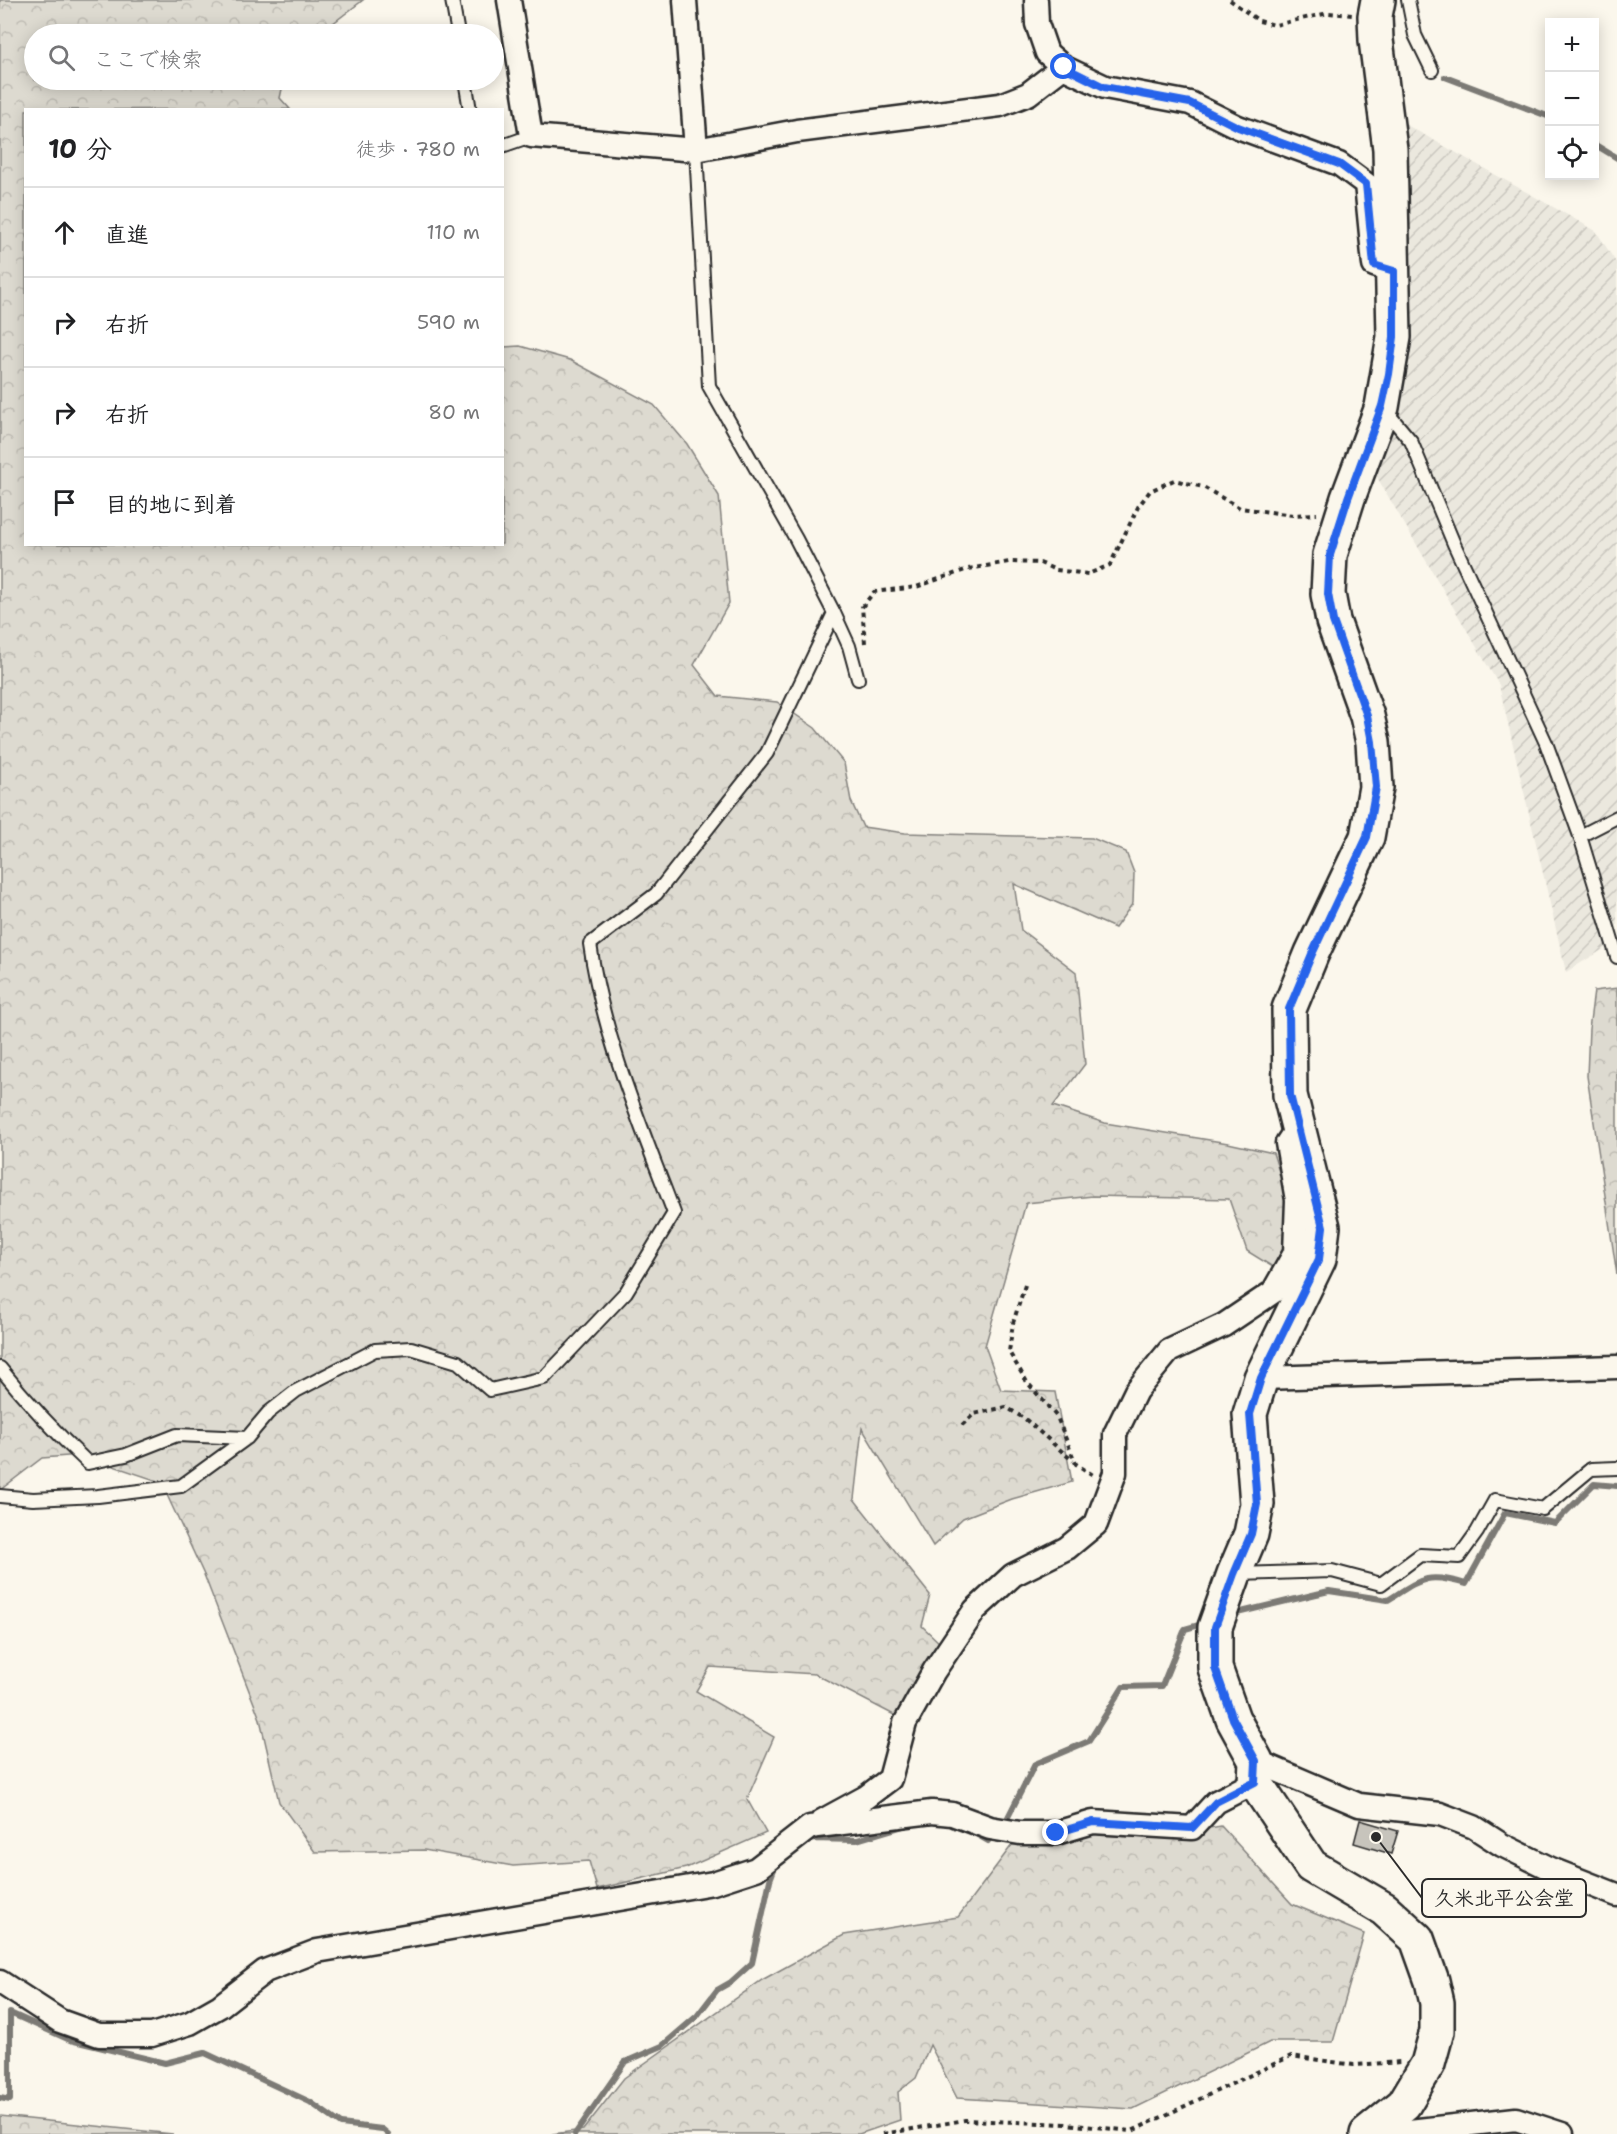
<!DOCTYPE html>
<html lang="ja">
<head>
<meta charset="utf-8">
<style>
  :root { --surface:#fff; --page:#f6f6f6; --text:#202124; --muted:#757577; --line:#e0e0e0 }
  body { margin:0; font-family:"Shantell Sans","Klee One",sans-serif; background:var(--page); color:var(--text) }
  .controls { position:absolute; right:18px; top:18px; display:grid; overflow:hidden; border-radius:0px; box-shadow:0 3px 15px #0003 }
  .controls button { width:54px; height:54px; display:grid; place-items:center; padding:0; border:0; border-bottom:2px solid var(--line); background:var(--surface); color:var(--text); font:30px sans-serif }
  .stop { position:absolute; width:18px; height:18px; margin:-14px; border:4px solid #2563eb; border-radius:50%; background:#fff }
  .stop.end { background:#2563eb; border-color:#fff; box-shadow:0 2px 6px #0008 }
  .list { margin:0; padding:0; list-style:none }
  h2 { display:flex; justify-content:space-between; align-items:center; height:78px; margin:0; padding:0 24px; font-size:26px }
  h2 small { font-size:20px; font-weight:400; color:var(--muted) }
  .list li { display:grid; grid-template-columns:39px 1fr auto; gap:18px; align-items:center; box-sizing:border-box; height:90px; padding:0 24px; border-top:2px solid var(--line) }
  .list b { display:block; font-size:22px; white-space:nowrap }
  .list em { font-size:20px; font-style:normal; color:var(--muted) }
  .icon { flex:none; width:33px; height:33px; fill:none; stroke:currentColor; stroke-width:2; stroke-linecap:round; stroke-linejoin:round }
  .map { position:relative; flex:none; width:1617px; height:2134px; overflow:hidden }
  .search { position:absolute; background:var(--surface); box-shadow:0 3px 15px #0003; left:24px; top:24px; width:480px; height:66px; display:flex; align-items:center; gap:15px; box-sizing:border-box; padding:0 21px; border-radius:33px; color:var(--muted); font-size:22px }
  .panel { position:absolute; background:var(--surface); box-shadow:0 3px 15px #0003; left:24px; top:108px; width:480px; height:438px; border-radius:0px }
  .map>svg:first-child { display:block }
  .industrial { fill:url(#industrial-furrows) }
  .forest { fill:url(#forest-crowns); stroke:#84827e; stroke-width:1.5 }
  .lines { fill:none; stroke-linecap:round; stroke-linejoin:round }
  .stream { stroke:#7b7a75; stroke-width:6 }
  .building { fill:#c7c4bc; stroke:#2b2b2b; stroke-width:1.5 }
  .lane-casing { stroke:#2b2b2b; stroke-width:16 }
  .street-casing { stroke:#2b2b2b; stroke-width:27 }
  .secondary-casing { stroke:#2b2b2b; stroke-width:38 }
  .path { stroke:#2b2b2b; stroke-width:4; stroke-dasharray:4.5 4.5; stroke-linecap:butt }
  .lane { stroke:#fbf7ec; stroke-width:12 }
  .street { stroke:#fbf7ec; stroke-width:22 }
  .secondary { stroke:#fbf7ec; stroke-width:33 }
  .route { stroke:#2563eb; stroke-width:8 }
  .leader { fill:none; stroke:#2b2b2b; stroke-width:2 }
  .callout-dot { fill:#2b2b2b; stroke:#fbf7ec; stroke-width:2 }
  .callout { fill:#fbf7ec; stroke:#2b2b2b; stroke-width:2 }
  .callout-label { font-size:20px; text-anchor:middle; font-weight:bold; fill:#2b2b2b }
</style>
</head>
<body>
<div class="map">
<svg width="1617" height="2134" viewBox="0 0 1617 2134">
  <defs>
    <pattern id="industrial-furrows" width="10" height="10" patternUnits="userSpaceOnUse" patternTransform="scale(1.5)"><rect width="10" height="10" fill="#ebe8de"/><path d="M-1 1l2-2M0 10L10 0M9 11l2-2" fill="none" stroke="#cac7bf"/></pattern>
    <pattern id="forest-crowns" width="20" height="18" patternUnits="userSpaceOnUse" patternTransform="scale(1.5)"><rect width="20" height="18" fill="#dddad0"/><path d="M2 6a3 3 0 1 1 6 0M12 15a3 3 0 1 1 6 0" fill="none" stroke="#bebbb3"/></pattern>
  </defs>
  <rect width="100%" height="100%" fill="#fbf7ec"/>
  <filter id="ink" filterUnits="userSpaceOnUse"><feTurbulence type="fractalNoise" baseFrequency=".0167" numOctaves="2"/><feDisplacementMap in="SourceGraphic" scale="12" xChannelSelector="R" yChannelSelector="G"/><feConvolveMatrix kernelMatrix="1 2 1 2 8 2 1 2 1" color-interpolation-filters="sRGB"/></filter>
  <g filter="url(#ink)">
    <path class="industrial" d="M1403,123L1596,231L1617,264V941L1566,972L1499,685L1371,467L1402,209Z"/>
    <path class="forest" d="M0,0H363L319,34H34V80H284L280,98L290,109L26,110V544H502L503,347L520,346L570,360L654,405L687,444L719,496L729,603L694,665L718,696L777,702L815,728L844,763L851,801L863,827L905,833L1092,838L1126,852L1134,873L1133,903L1115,928L1014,884L1021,930L1076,972L1085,1064L1053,1106L1105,1123L1228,1143L1273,1153L1285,1190L1291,1239L1276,1269L1247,1251L1229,1199L1093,1196L1026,1203L985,1346L1001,1390L1055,1392L1072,1482L1012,1499L963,1518L933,1546L862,1428L854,1499L930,1595L922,1626L942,1645L896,1716L815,1674L710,1667L696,1691L774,1737L747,1799L766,1833L686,1868L597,1889L589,1861L513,1866L424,1850L315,1852L279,1802L260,1719L205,1577L161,1482L81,1455L42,1458L0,1490Z
      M1617,988V1275L1587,1076L1589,1029L1594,991Z
      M1221,1826L1292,1904L1364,1934L1333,2042H1270L1133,2109L957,2098L930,2045L916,2078L898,2092L900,2120L859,2134H552L583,2130L624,2078L762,1980L844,1935L958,1917L1012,1845L1094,1834L1149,1838Z
      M0,2116L173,2134H0Z"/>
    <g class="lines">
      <path class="stream" d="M1445,77L1550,117
        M1594,144L1617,158
        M1237,1613L1329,1591L1388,1600C1421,1579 1426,1572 1466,1584L1505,1513L1555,1523L1594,1484L1617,1486
        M1007,1819L1035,1764L1089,1741L1123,1687L1162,1686L1185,1629L1199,1625
        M974,1833L988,1841
        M806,1842L812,1839L857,1840L907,1825
        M0,2098L10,2100V2013L70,2040L165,2063L205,2053L310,2102L341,2124L382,2129L388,2134
        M575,2134L625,2062L662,2046L697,2016L717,1990L731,1982L752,1963L770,1880L776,1864"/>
    </g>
    <path class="building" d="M1360,1820L1398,1831L1391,1854L1354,1843Z"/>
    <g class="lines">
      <g class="lane-casing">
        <path id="lane" d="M452,0L458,34
          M1408,0L1415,35L1432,70
          M465,80L470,110
          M502,146L531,136
          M696,150L709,386L796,539L834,613L849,646L858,679
          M1385,410L1411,441L1454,544L1546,743L1580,836L1617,817
          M1580,836L1617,957
          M0,1368C27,1402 56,1433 88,1463L126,1455L177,1435L247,1438
          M0,1496L33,1499L98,1496L181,1486L247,1438L268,1413L296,1391L375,1350L411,1348L458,1362L490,1390L544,1378L626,1292L674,1213C641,1126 603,1037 590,944L656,894L767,753L834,613
          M1238,1574L1332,1571L1381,1584L1420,1555L1459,1557L1477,1532L1495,1500L1543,1509L1591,1469L1617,1468"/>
      </g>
      <g class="street-casing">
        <path id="street" d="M509,0L531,136L696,150L797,131L1000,105L1028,94L1063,67
          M685,0L696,150
          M1036,0L1037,24L1047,53L1063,67L1105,87L1190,103L1238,127L1339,164L1366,184L1374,265L1394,271
          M1261,1378L1617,1367
          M1256,1761L1359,1805L1440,1814L1474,1827L1502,1845L1551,1869L1617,1895
          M822,1821L866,1797L890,1779L905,1723L934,1671L975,1610L1013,1575L1067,1548L1096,1524L1115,1473V1434L1136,1391L1169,1351L1224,1325L1273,1292L1295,1253L1297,1200L1287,1143L1291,1137
          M0,1982L60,2021L99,2035H152L190,2023L220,2006L265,1971L317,1951L713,1883L756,1869L810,1827L932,1812L952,1814L990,1828L1020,1833H1056L1093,1822L1192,1828L1216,1802L1255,1782
          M1383,2134L1516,2119L1562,2134"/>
      </g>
      <g class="secondary-casing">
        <path id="secondary" d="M1367,2134L1404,2104L1428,2064L1437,2031V2003L1432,1981L1417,1939L1384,1909L1311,1866L1255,1782L1256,1761L1233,1719L1215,1668V1627L1234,1574L1251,1534L1257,1504L1250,1414L1261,1378L1319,1259L1323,1227L1290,1095L1289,1009L1312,953L1367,837L1376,787L1373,742L1367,716L1333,621L1328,594L1330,555L1348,498L1382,407L1394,337L1390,149L1376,40L1375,16L1378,0"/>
      </g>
      <path class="path" d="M1230,0L1259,21L1275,25L1328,13L1352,15
        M865,643L862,607L874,592L916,587L968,569L1009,562L1040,563L1056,570L1088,574L1110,565L1138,507L1150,491L1174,480L1203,487L1240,508L1293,515L1317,514
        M1025,1285L1013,1323L1009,1352L1027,1382L1057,1417L1076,1464L1093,1475
        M962,1425L974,1414L1006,1407L1025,1419L1073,1461
        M883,2134L965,2120L1066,2124L1132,2131L1291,2056L1354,2065L1401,2062"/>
      <use href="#lane" class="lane"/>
      <use href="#street" class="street"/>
      <use href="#secondary" class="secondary"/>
    </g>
  </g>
  <g class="lines" filter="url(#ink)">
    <path class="route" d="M1056,1833L1093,1822L1192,1828L1216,1802L1255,1782L1256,1761L1233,1719L1215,1668V1627L1234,1574L1251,1534L1257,1504L1250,1414L1261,1378L1319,1259L1323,1227L1290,1095L1289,1009L1312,954L1367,837L1376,787L1372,742L1367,716L1333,621L1328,594L1330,555L1348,498L1382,406L1389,374L1394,337V271L1374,265L1366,184L1339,164L1238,127L1190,103L1104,87L1064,67"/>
  </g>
  <path class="leader" d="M1376 1837L1422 1898"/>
  <circle class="callout-dot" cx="1376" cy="1837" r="6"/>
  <rect class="callout" x="1422" y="1879" width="164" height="38" rx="6"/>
  <g class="callout-label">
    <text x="1504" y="1905">久米北平公会堂</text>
  </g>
</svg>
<div class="controls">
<button>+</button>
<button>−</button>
<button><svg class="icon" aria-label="locate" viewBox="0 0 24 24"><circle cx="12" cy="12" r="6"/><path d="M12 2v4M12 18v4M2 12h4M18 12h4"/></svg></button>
</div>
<div class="stop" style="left:1064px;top:67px"></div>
<div class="stop end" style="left:1056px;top:1833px"></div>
<div class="search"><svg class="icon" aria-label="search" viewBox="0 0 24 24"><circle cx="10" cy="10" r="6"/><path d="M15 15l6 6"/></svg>ここで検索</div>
<section class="panel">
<h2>10 分<small>徒歩 · 780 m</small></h2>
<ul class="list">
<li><svg class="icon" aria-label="ahead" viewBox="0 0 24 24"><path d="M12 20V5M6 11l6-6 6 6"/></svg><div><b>直進</b></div><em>110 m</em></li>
<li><svg class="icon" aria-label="right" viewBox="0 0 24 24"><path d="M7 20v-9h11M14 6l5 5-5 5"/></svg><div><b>右折</b></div><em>590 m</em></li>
<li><svg class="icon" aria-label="right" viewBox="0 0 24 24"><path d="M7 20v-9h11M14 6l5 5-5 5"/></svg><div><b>右折</b></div><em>80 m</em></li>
<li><svg class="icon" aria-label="arrive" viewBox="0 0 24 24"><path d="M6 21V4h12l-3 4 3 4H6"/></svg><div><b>目的地に到着</b></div></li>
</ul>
</section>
</div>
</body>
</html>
